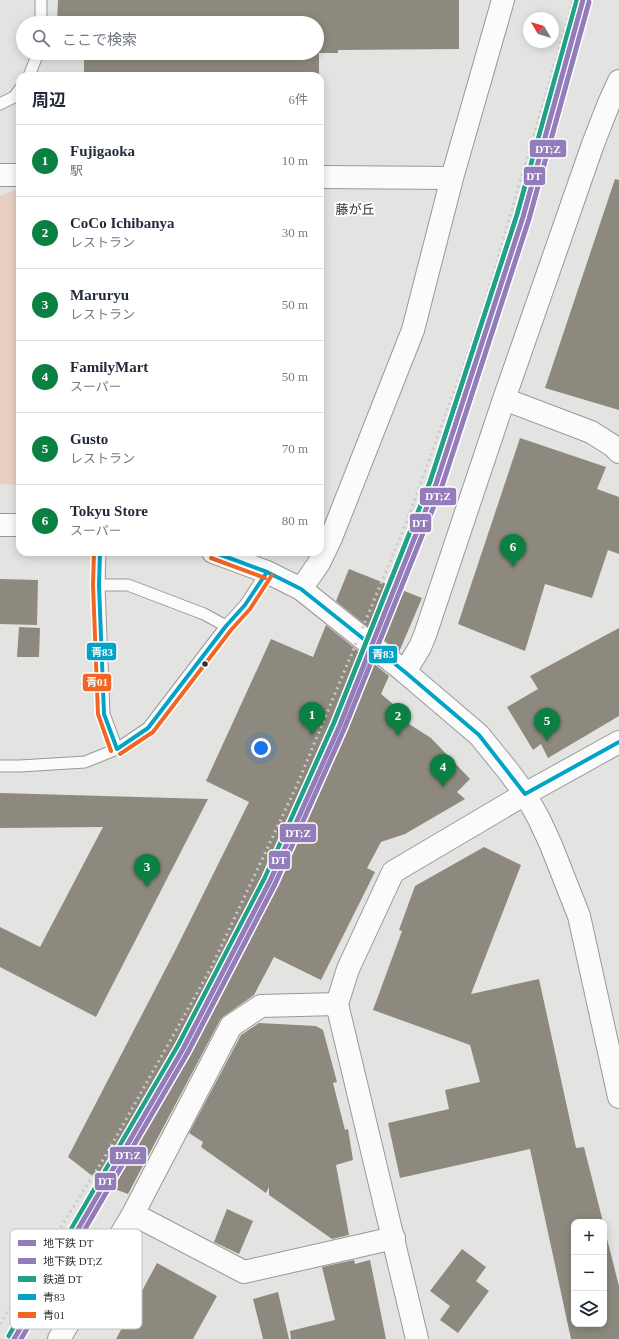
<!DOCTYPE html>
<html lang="ja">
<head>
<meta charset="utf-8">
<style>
  :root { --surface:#fff; --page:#f2f2f3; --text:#1f2937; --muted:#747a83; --line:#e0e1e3; --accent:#0b8043 }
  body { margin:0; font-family:"Times New Roman","Noto Sans JP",serif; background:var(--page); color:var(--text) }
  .controls { position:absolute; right:12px; bottom:12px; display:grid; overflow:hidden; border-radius:8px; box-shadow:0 2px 10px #0003 }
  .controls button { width:36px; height:36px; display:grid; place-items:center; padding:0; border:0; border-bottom:1px solid var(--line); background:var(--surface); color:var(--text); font:20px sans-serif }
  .compass { position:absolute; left:523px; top:12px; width:36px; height:36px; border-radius:50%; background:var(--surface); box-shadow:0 2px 10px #0003; rotate:308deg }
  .you { position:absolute; left:261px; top:748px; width:14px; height:14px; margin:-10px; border:3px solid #fff; border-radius:50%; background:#1a73e8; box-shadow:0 0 0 6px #1a73e833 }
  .badge { display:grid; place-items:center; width:26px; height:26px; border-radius:50%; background:var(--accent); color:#fff; font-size:13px; font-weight:700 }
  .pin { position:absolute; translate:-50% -33px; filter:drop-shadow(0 1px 2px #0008) }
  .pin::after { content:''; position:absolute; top:21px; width:14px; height:12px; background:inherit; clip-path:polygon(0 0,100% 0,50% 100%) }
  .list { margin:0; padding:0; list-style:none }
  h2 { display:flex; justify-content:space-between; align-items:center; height:52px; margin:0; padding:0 16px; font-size:17px }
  h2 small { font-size:13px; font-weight:400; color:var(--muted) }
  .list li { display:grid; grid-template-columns:26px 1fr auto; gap:12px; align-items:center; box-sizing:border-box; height:72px; padding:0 16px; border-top:1px solid var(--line) }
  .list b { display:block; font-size:15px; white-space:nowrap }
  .list p { margin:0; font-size:13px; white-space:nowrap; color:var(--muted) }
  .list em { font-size:13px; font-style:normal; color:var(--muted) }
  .icon { flex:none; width:22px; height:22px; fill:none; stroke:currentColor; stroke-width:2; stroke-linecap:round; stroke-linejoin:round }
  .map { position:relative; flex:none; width:619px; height:1339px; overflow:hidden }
  .search { position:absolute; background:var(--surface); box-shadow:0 2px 10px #0003; left:16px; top:16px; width:308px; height:44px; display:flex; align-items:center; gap:10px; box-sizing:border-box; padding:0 14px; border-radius:22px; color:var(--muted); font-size:15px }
  .panel { position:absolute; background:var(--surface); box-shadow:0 2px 10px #0003; left:16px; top:72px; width:308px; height:484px; border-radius:12px }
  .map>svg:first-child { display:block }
  .green { fill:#e8d1c3 }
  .building { fill:#8d897e }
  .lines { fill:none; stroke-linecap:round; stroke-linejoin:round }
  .service-casing { stroke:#989997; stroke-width:13 }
  .minor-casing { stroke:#989997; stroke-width:24 }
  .tertiary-casing { stroke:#989997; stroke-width:24 }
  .service { stroke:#fbfbfb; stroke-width:11 }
  .minor { stroke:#fbfbfb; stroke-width:22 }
  .tertiary { stroke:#fbfbfb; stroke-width:22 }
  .rail { stroke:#cacac9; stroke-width:3; stroke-dasharray:2 4; stroke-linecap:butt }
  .bus-1-casing { stroke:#fff; stroke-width:7 }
  .bus-2-casing { stroke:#fff; stroke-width:7 }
  .bus-1 { stroke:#02a3c6; stroke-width:4 }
  .bus-2 { stroke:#f26522; stroke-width:4 }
  .rail-1-casing { stroke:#fff; stroke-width:8 }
  .rail-1 { stroke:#20a288; stroke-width:5 }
  .metro-1-casing { stroke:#fff; stroke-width:8 }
  .metro-2-casing { stroke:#fff; stroke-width:8 }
  .metro-1 { stroke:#937cb9; stroke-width:5 }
  .metro-2 { stroke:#937cb9; stroke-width:5 }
  .bus-dot { fill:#323231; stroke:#fff; stroke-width:1.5 }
  .labels { text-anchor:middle; stroke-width:4; stroke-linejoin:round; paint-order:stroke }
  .quarter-label { font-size:13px; fill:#323231; stroke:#fff }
  .key { fill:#fff; stroke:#c2c2c1; stroke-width:1 }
  .key-label { font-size:11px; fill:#323231 }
  .line-badge { stroke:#fff; stroke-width:1.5 }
  .badge-label { font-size:11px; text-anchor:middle; font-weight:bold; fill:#fff }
</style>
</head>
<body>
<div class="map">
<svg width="619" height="1339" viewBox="0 0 619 1339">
  <rect width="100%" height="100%" fill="#e3e4e2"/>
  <path class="green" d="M15,190H20V485L0,484V196Z"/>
  <path class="building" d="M58,0H459V49L338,50V53H319V76H84V57L55,54V53H317V23H57Z
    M615,179L619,180V410L545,388Z
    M520,438L606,467L597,489L619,497V554L608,550L592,598L545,584L525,651L458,624Z
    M349,569L422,598L399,652L336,601Z
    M0,579L38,580L37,625L0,624Z
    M326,625L389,676L381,694L411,719L409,724L431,738L470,779L457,792L465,799L405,834L381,842L367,868L375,872L321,980L274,957L254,995L224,1016L220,1020L128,1194L104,1185L68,1157L176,949L249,802L206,781L271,639L313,657Z
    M19,627L40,628L39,657H17Z
    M619,628V716L548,758L541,744L533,750L507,707L538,689L530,676Z
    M0,793L208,799L96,1017L0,967V927L40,947L103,827L0,828Z
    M484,847L521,865L471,994L539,979L576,1148L584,1147L603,1222H574V1324H604V1227L619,1286V1339H571L530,1149L400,1178L388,1123L449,1109L445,1090L480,1082L470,1045L373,1010L402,931L399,930L415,886Z
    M259,1023L316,1026L323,1030L337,1082L333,1083L345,1130L348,1129L353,1160L336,1165L349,1235L332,1239L269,1195V1187L266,1193L201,1147L203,1142L189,1133L241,1035Z
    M227,1209L253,1221L239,1254L214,1242Z
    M462,1249L486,1267L476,1281L489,1291L458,1333L440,1320L450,1306L430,1291Z
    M354,1260L355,1264L370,1260L386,1339H291L290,1331L335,1320L322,1267Z
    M157,1263L217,1296L193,1339H116Z
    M278,1292L289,1339H263L253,1299Z"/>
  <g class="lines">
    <g class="service-casing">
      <path id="service" d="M41,23V0
        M29,76L38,53
        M0,104L14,97L20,89
        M100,552L99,585L104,714L117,749
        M99,585H128L204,614L226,626
        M0,766H20L85,762L117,749L148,728L226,626L245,605L267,572"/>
    </g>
    <g class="minor-casing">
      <path id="minor" d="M0,175H20
        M320,177L452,178
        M504,399L591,432L613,446L619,452
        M301,589L319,563L331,538L413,330L452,178L503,0
        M405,672L420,647L425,635L504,399L593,144L609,103L619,81
        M133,1214L244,1272L394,1238
        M59,1339L133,1214L231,1026L261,1006L337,1004"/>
    </g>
    <g class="tertiary-casing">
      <path id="tertiary" d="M0,525H20
        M213,552L267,572L301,589L405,672L479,735L509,772L525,794L539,819L551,845L579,916L619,1097
        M417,1339L337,1004L348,969L393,872L525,794L619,742"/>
    </g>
    <use href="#service" class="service"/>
    <use href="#minor" class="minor"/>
    <use href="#tertiary" class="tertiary"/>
    <path class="rail" d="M0,1324L106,1155L211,968L297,785L405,526L478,326L573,0"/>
    <g class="bus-1-casing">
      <path id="bus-1" d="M100,552L99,585L104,714L117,749
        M213,552L267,572L301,589L405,672L479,735L525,794
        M117,749L148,728L226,626L245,605L267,572
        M525,794L619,742"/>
    </g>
    <g class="bus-2-casing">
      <path id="bus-2" d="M94,552L93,585L98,714L111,751
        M211,558L265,578
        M120,754L153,732L231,630L250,609L272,575"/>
    </g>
    <use href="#bus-1" class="bus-1"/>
    <use href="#bus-2" class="bus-2"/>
    <g class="rail-1-casing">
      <path id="rail-1" d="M9,1336L178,1046L265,878L334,723L430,482L517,215L577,0"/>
    </g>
    <use href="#rail-1" class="rail-1"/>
    <g class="metro-1-casing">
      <path id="metro-1" d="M14,1339L183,1049L270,881L340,725L436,484L523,217L583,0"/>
    </g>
    <g class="metro-2-casing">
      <path id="metro-2" d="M21,1339L188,1052L275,884L345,727L442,486L529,219L589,2"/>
    </g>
    <use href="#metro-1" class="metro-1"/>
    <use href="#metro-2" class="metro-2"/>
  </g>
  <circle class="bus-dot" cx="205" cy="664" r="3.5"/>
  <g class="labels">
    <g class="quarter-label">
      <text x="355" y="214">藤が丘</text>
    </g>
  </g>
  <rect x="10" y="1229" width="132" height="100" rx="6" class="key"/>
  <rect x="18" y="1240" width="18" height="6" fill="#937cb9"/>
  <rect x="18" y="1258" width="18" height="6" fill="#937cb9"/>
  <rect x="18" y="1276" width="18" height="6" fill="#20a288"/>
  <rect x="18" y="1294" width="18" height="6" fill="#02a3c6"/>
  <rect x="18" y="1312" width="18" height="6" fill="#f26522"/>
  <g class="key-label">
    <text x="43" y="1247">地下鉄 DT</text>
    <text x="43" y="1265">地下鉄 DT;Z</text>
    <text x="43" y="1283">鉄道 DT</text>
    <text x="43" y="1301">青83</text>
    <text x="43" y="1319">青01</text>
  </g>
  <g class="line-badge">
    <rect x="529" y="139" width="38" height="19" rx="4" fill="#937cb9"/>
    <rect x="523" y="166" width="23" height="20" rx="4" fill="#937cb9"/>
    <rect x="419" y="487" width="38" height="19" rx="4" fill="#937cb9"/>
    <rect x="409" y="513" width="23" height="20" rx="4" fill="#937cb9"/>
    <rect x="86" y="642" width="31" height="19" rx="4" fill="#02a3c6"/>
    <rect x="368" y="645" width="30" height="19" rx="4" fill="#02a3c6"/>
    <rect x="82" y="673" width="30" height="19" rx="4" fill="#f26522"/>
    <rect x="279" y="823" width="38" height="20" rx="4" fill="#937cb9"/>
    <rect x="268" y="850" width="23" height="20" rx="4" fill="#937cb9"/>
    <rect x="109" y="1146" width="38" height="19" rx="4" fill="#937cb9"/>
    <rect x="94" y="1172" width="23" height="19" rx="4" fill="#937cb9"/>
  </g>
  <g class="badge-label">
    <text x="548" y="153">DT;Z</text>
    <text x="534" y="180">DT</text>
    <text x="438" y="500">DT;Z</text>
    <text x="420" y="527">DT</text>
    <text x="102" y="656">青83</text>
    <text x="383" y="658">青83</text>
    <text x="97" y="686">青01</text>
    <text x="298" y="837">DT;Z</text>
    <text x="279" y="864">DT</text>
    <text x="128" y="1159">DT;Z</text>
    <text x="106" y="1185">DT</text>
  </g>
</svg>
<div class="controls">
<button>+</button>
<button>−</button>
<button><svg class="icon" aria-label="layers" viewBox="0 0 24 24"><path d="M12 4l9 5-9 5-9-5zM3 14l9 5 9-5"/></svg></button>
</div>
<svg class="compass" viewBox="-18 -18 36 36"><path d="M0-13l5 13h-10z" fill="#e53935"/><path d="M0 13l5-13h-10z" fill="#747a83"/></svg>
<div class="you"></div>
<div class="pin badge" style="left:312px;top:735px">1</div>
<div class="pin badge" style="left:398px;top:736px">2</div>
<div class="pin badge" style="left:147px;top:887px">3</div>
<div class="pin badge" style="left:443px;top:787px">4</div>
<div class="pin badge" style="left:547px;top:741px">5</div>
<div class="pin badge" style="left:513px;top:567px">6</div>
<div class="search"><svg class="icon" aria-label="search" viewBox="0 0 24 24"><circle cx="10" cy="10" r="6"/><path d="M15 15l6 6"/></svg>ここで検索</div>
<section class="panel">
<h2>周辺<small>6件</small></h2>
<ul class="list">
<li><span class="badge">1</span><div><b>Fujigaoka</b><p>駅</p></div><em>10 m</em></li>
<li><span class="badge">2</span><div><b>CoCo Ichibanya</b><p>レストラン</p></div><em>30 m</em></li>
<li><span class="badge">3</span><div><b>Maruryu</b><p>レストラン</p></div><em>50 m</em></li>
<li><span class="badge">4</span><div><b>FamilyMart</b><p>スーパー</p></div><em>50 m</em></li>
<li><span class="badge">5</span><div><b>Gusto</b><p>レストラン</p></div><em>70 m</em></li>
<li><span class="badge">6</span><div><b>Tokyu Store</b><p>スーパー</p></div><em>80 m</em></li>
</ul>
</section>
</div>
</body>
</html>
